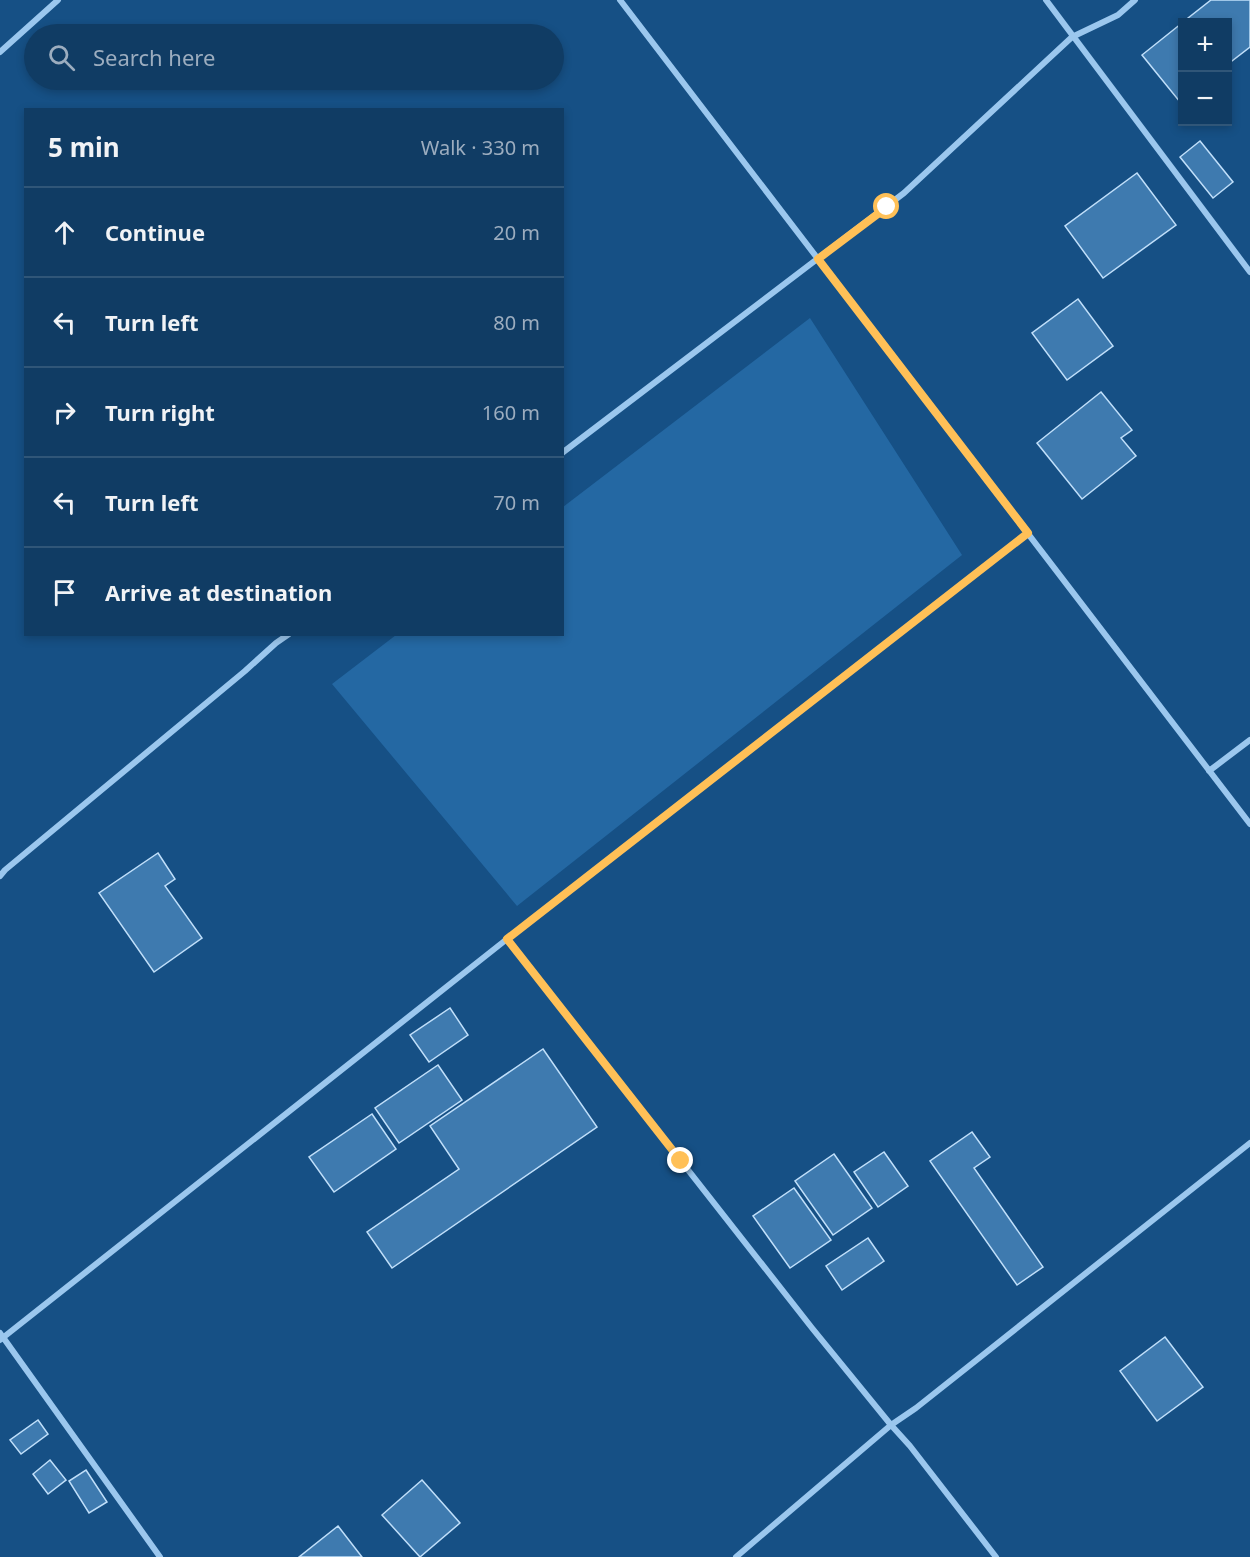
<!DOCTYPE html>
<html lang="en">
<head>
<meta charset="utf-8">
<style>
  :root { --surface:#103c64; --page:#19436a; --text:#f1f3f6; --muted:#9cadbf; --line:#305678 }
  body { margin:0; font-family:"Noto Sans",sans-serif; background:var(--page); color:var(--text) }
  .controls { position:absolute; right:18px; top:18px; display:grid; overflow:hidden; border-radius:0px; box-shadow:0 3px 9px #0003 }
  .controls button { width:54px; height:54px; display:grid; place-items:center; padding:0; border:0; border-bottom:2px solid var(--line); background:var(--surface); color:var(--text); font:30px sans-serif }
  .stop { position:absolute; width:18px; height:18px; margin:-14px; border:4px solid #ffc057; border-radius:50%; background:#fff }
  .stop.end { background:#ffc057; border-color:#fff; box-shadow:0 2px 6px #0008 }
  .list { margin:0; padding:0; list-style:none }
  h2 { display:flex; justify-content:space-between; align-items:center; height:78px; margin:0; padding:0 24px; font-size:26px }
  h2 small { font-size:20px; font-weight:400; color:var(--muted) }
  .list li { display:grid; grid-template-columns:39px 1fr auto; gap:18px; align-items:center; box-sizing:border-box; height:90px; padding:0 24px; border-top:2px solid var(--line) }
  .list b { display:block; font-size:22px; white-space:nowrap }
  .list em { font-size:20px; font-style:normal; color:var(--muted) }
  .icon { flex:none; width:33px; height:33px; fill:none; stroke:currentColor; stroke-width:2; stroke-linecap:round; stroke-linejoin:round }
  .map { position:relative; flex:none; width:1250px; height:1557px; overflow:hidden }
  .search { position:absolute; background:var(--surface); box-shadow:0 3px 9px #0003; left:24px; top:24px; width:540px; height:66px; display:flex; align-items:center; gap:15px; box-sizing:border-box; padding:0 21px; border-radius:33px; color:var(--muted); font-size:22px }
  .panel { position:absolute; background:var(--surface); box-shadow:0 3px 9px #0003; left:24px; top:108px; width:540px; height:528px; border-radius:0px }
  .map>svg:first-child { display:block }
  .green { fill:#2468a3 }
  .building { fill:#3e7aaf; stroke:#c0dffa; stroke-width:1.5 }
  .lines { fill:none; stroke-linecap:round; stroke-linejoin:round }
  .street { stroke:#9bc7ee; stroke-width:6 }
  .route { stroke:#ffc057; stroke-width:8 }
</style>
</head>
<body>
<div class="map">
<svg width="1250" height="1557" viewBox="0 0 1250 1557">
  <rect width="100%" height="100%" fill="#165085"/>
  <path class="green" d="M810,318L962,555L517,906L332,684L396,635L562,634L563,507Z"/>
  <path class="building" d="M1211,0H1250V47L1228,64V22H1183Z
    M1182,23V100L1180,102L1142,55Z
    M1200,141L1233,182L1213,198L1180,157Z
    M1137,173L1176,225L1103,278L1065,226Z
    M1078,299L1113,346L1067,380L1032,333Z
    M1101,392L1132,430L1121,438L1136,456L1082,499L1037,443Z
    M158,853L175,879L165,886L202,938L154,972L99,893Z
    M450,1008L468,1035L429,1062L410,1035Z
    M543,1049L597,1127L392,1268L367,1232L459,1169L430,1126Z
    M438,1065L462,1100L399,1143L375,1108Z
    M372,1114L396,1149L334,1192L309,1157Z
    M972,1132L990,1157L974,1168L1043,1267L1017,1285L930,1161Z
    M884,1152L908,1186L878,1207L854,1172Z
    M834,1154L872,1208L833,1235L795,1181Z
    M794,1188L831,1240L790,1268L753,1216Z
    M868,1238L884,1261L842,1290L826,1266Z
    M1165,1337L1203,1387L1157,1421L1120,1371Z
    M38,1420L48,1434L21,1454L10,1440Z
    M50,1460L66,1480L48,1494L33,1474Z
    M86,1470L107,1502L89,1513L69,1481Z
    M422,1480L460,1523L420,1557L382,1515Z
    M338,1526L362,1557H299Z"/>
  <g class="lines">
    <path class="street" d="M620,0L1250,824
      M1046,0L1250,272
      M0,52L58,0
      M562,453L904,193L1072,37L1118,15L1135,0
      M1209,771L1250,740
      M0,876L5,870L245,671L276,643L289,634
      M507,939L812,1328L891,1425L916,1408L1250,1143
      M0,1333L160,1557
      M0,1340L507,939L1028,533
      M736,1557L891,1425L910,1446L996,1557"/>
  </g>
  <g class="lines">
    <path class="route" d="M681,1161L507,939L1028,533L818,259L887,207"/>
  </g>
</svg>
<div class="controls">
<button>+</button>
<button>−</button>
</div>
<div class="stop" style="left:887px;top:207px"></div>
<div class="stop end" style="left:681px;top:1161px"></div>
<div class="search"><svg class="icon" aria-label="search" viewBox="0 0 24 24"><circle cx="10" cy="10" r="6"/><path d="M15 15l6 6"/></svg>Search here</div>
<section class="panel">
<h2>5 min<small>Walk · 330 m</small></h2>
<ul class="list">
<li><svg class="icon" aria-label="ahead" viewBox="0 0 24 24"><path d="M12 20V5M6 11l6-6 6 6"/></svg><div><b>Continue</b></div><em>20 m</em></li>
<li><svg class="icon" aria-label="left" viewBox="0 0 24 24"><path d="M17 20v-9H6M10 6l-5 5 5 5"/></svg><div><b>Turn left</b></div><em>80 m</em></li>
<li><svg class="icon" aria-label="right" viewBox="0 0 24 24"><path d="M7 20v-9h11M14 6l5 5-5 5"/></svg><div><b>Turn right</b></div><em>160 m</em></li>
<li><svg class="icon" aria-label="left" viewBox="0 0 24 24"><path d="M17 20v-9H6M10 6l-5 5 5 5"/></svg><div><b>Turn left</b></div><em>70 m</em></li>
<li><svg class="icon" aria-label="arrive" viewBox="0 0 24 24"><path d="M6 21V4h12l-3 4 3 4H6"/></svg><div><b>Arrive at destination</b></div></li>
</ul>
</section>
</div>
</body>
</html>
